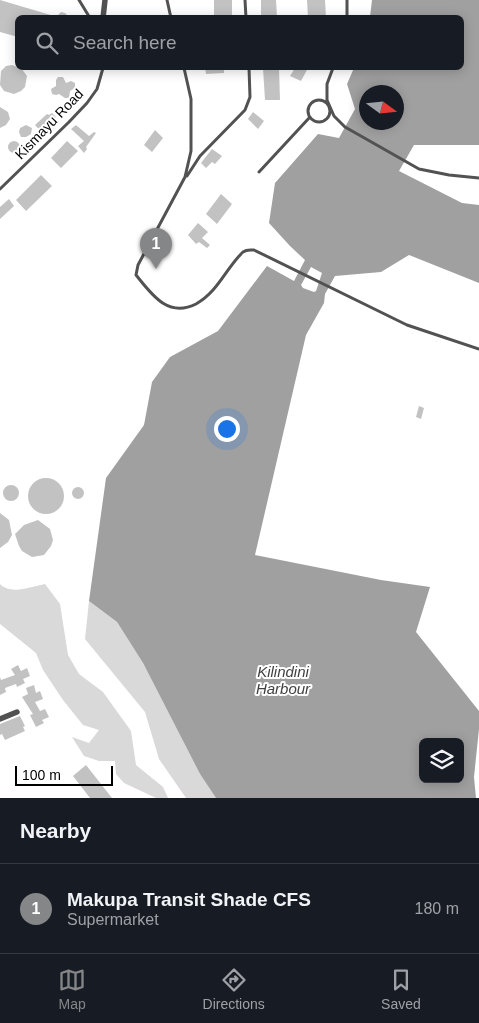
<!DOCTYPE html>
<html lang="en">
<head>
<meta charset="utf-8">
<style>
  :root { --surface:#171b24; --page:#242831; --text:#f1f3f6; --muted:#9ea1a6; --line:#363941; --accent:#858687 }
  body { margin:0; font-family:Helvetica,sans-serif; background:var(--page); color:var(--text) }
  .controls { position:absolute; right:15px; bottom:15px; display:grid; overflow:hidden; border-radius:8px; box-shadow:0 2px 12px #0003 }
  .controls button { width:45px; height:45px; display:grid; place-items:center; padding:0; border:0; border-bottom:1px solid var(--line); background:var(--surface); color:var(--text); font:25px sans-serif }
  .compass { position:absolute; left:359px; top:85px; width:45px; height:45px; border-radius:50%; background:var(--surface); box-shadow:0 2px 12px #0003; rotate:105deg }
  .scale { position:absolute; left:15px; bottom:12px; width:98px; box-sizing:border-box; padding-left:5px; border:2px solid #000; border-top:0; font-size:14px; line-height:18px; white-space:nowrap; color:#000; -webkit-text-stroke:4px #fff; paint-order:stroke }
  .you { position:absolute; left:226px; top:428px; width:18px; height:18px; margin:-12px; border:4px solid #fff; border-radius:50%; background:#1a73e8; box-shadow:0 0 0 8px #1a73e833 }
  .badge { display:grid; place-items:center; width:32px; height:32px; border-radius:50%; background:var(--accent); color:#fff; font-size:16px; font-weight:700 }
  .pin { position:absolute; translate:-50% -41px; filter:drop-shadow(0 1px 2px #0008) }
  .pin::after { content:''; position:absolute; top:26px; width:18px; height:15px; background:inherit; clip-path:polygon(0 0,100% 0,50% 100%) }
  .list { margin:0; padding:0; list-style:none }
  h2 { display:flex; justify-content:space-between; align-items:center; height:65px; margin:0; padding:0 20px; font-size:21px }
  h2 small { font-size:16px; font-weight:400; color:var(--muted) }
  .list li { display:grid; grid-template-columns:32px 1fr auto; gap:15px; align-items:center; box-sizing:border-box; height:90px; padding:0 20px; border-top:1px solid var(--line) }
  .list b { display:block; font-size:19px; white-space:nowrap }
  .list p { margin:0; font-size:16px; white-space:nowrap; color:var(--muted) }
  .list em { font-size:16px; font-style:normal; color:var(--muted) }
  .icon { flex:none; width:28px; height:28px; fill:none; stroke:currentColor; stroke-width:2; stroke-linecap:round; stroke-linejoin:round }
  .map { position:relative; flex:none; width:479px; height:798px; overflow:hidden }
  .search { position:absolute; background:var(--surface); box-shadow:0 2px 12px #0003; left:15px; right:15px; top:15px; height:55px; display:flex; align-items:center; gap:12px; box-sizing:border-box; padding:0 18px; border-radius:8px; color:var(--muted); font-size:19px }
  .sheet { height:155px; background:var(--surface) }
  nav { display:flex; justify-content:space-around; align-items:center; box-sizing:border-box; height:70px; border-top:1px solid var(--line); background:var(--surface); font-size:14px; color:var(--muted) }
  nav a { display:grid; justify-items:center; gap:2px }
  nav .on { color:var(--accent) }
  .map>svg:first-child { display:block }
  .green { fill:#d9d9d9 }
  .water { fill:#a0a0a0; fill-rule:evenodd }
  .building { fill:#c2c2c2 }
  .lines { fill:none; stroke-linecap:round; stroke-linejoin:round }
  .service { stroke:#525252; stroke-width:3 }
  .minor { stroke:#525252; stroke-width:5.5 }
  .labels { text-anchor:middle; stroke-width:4; stroke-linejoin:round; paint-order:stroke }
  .street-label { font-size:14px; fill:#000; stroke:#fff }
  .water-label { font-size:15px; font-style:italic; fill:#414141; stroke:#fff }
</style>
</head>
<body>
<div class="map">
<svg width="479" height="798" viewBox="0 0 479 798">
  <rect width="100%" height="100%" fill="#fff"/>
  <path class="green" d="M0,584C11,595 30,587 45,584L60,604L68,655L79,674L103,692L131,731L136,765L163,787L168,798H156L124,783L116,774L115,761H99L84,756L72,737L89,743L99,730L83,725L63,700L43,670L36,653L0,624Z
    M89,601L117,622L143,663L200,774L216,798H186L159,759L145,712L85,639Z"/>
  <path class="water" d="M372,0H479V145H414L399,171L462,203L479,205V283L409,255L381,272L335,276L325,294L324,303L306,335L255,555L381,580L430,587L416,632L479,711V729L474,777L476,798H216L200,774L143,663L117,622L89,601L106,478L144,425L152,382L170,357L218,331L267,266L294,281L305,260L290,246L269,223L275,183L318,134L339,138L355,109L347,84L354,68H462V18L370,17ZM366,92H396V122H366ZM311,267L322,273L316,291L314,292L303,288L301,285ZM423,742H460V779H423Z"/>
  <path class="building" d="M0,0L54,16L53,18H18V37L0,32Z
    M214,0H232V18H214Z
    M261,0H276L277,18H261Z
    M307,0H325L326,18H308Z
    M61,12L65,13L70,18H55Z
    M12,65L21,68L27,76L25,87L21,91L14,94L4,91L0,85L1,71L6,66Z
    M205,68H224V73L206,74Z
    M263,68H279L280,100H265Z
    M295,68H308L301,81L290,76Z
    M58,77H63L66,83L71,81L75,83V88L70,91L69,98H65L59,94L56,95L52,94L51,89L56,86V80Z
    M0,107L8,112L10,119L6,125L0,128Z
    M253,112L264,121L258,129L248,119Z
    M52,113L56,117L48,125L50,127L43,134L35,125L47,114L49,115Z
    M26,125L32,128L31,134L26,137H21L19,132L20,128Z
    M76,125L89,136L94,132L96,133L86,147L87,149L84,153L78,146L84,141L71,129Z
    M155,130L163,138L152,152L144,145Z
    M8 147a6 6 0 1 1 12 0a6 6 0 1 1-12 0Z
    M67,141L78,151L61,168L51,158Z
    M212,149L222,156L215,164L212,162L206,168L201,163Z
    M41,175L52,186L26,211L16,200Z
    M221,194L232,204L217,224L206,214Z
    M9,199L14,206L0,219V207Z
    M198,223L208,232L202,238L210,245L207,248L199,242L196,244L188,235Z
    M419,406L424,408L421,419L416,417Z
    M28 496a18 18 0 1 1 36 0a18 18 0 1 1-36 0Z
    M3 493a8 8 0 1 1 16 0a8 8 0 1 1-16 0Z
    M72 493a6 6 0 1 1 12 0a6 6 0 1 1-12 0Z
    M0,513L9,520L12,535L8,542L0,548Z
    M38,520L50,529L53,540L51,546L44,555L32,557L22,551L19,546L15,534L24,525Z
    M18,665L21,671L27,668L30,676L23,679L25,683L17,687L16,684L5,688L6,692L0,695V677L1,680L15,675L11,669Z
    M34,685L36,693L40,691L43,699L35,702L40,711L45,709L49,717L42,720L44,723L36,727L30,715L33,714L22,697L28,694L26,688Z
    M20,716L25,726L23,727L25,731L5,740L2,734L0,735V724Z
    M86,765L112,798H90L73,776Z"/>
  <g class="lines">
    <path class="service" d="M79,0L90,18
      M167,0L171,18
      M245,0L246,18
      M347,18V0
      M184,68L191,99V151L185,177L138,265L136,275C152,295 168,318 196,304C218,292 226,268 243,252C247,249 250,250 254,250L407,325L479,349
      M333,68L327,84V100L334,116L345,127L419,169L449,175L479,178
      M308 111a11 11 0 1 1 22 0a11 11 0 1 1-22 0Z
      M259,172L310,117
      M187,176L200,156L245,110L250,97L249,68
      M0,189L69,122L87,103L97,89L103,68"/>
    <path class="minor" d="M103,18L105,0
      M0,719L17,712"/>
  </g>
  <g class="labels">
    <g class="street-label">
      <text transform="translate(49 124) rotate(-46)" y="5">Kismayu Road</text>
    </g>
    <g class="water-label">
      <text x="283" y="677">Kilindini<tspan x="283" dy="17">Harbour</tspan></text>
    </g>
  </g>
</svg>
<div class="controls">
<button><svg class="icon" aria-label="layers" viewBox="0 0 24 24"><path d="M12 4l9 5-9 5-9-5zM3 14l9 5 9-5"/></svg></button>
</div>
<svg class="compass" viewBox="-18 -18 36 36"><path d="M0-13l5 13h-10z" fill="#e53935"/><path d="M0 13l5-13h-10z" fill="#9ea1a6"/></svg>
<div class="scale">100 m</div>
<div class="you"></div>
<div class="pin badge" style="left:156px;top:269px">1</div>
<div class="search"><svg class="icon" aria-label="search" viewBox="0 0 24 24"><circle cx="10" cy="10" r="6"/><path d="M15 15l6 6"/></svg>Search here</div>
</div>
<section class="sheet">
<h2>Nearby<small></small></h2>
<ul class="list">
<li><span class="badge">1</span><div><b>Makupa Transit Shade CFS</b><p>Supermarket</p></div><em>180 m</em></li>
</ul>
</section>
<nav>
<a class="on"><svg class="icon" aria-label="map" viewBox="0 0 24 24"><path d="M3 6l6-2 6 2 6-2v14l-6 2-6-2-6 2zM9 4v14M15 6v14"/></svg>Map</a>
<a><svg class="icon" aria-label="directions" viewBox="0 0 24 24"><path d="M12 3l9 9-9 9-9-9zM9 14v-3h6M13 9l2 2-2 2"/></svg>Directions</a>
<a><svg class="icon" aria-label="saved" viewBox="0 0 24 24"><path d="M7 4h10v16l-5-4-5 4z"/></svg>Saved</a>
</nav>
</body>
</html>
